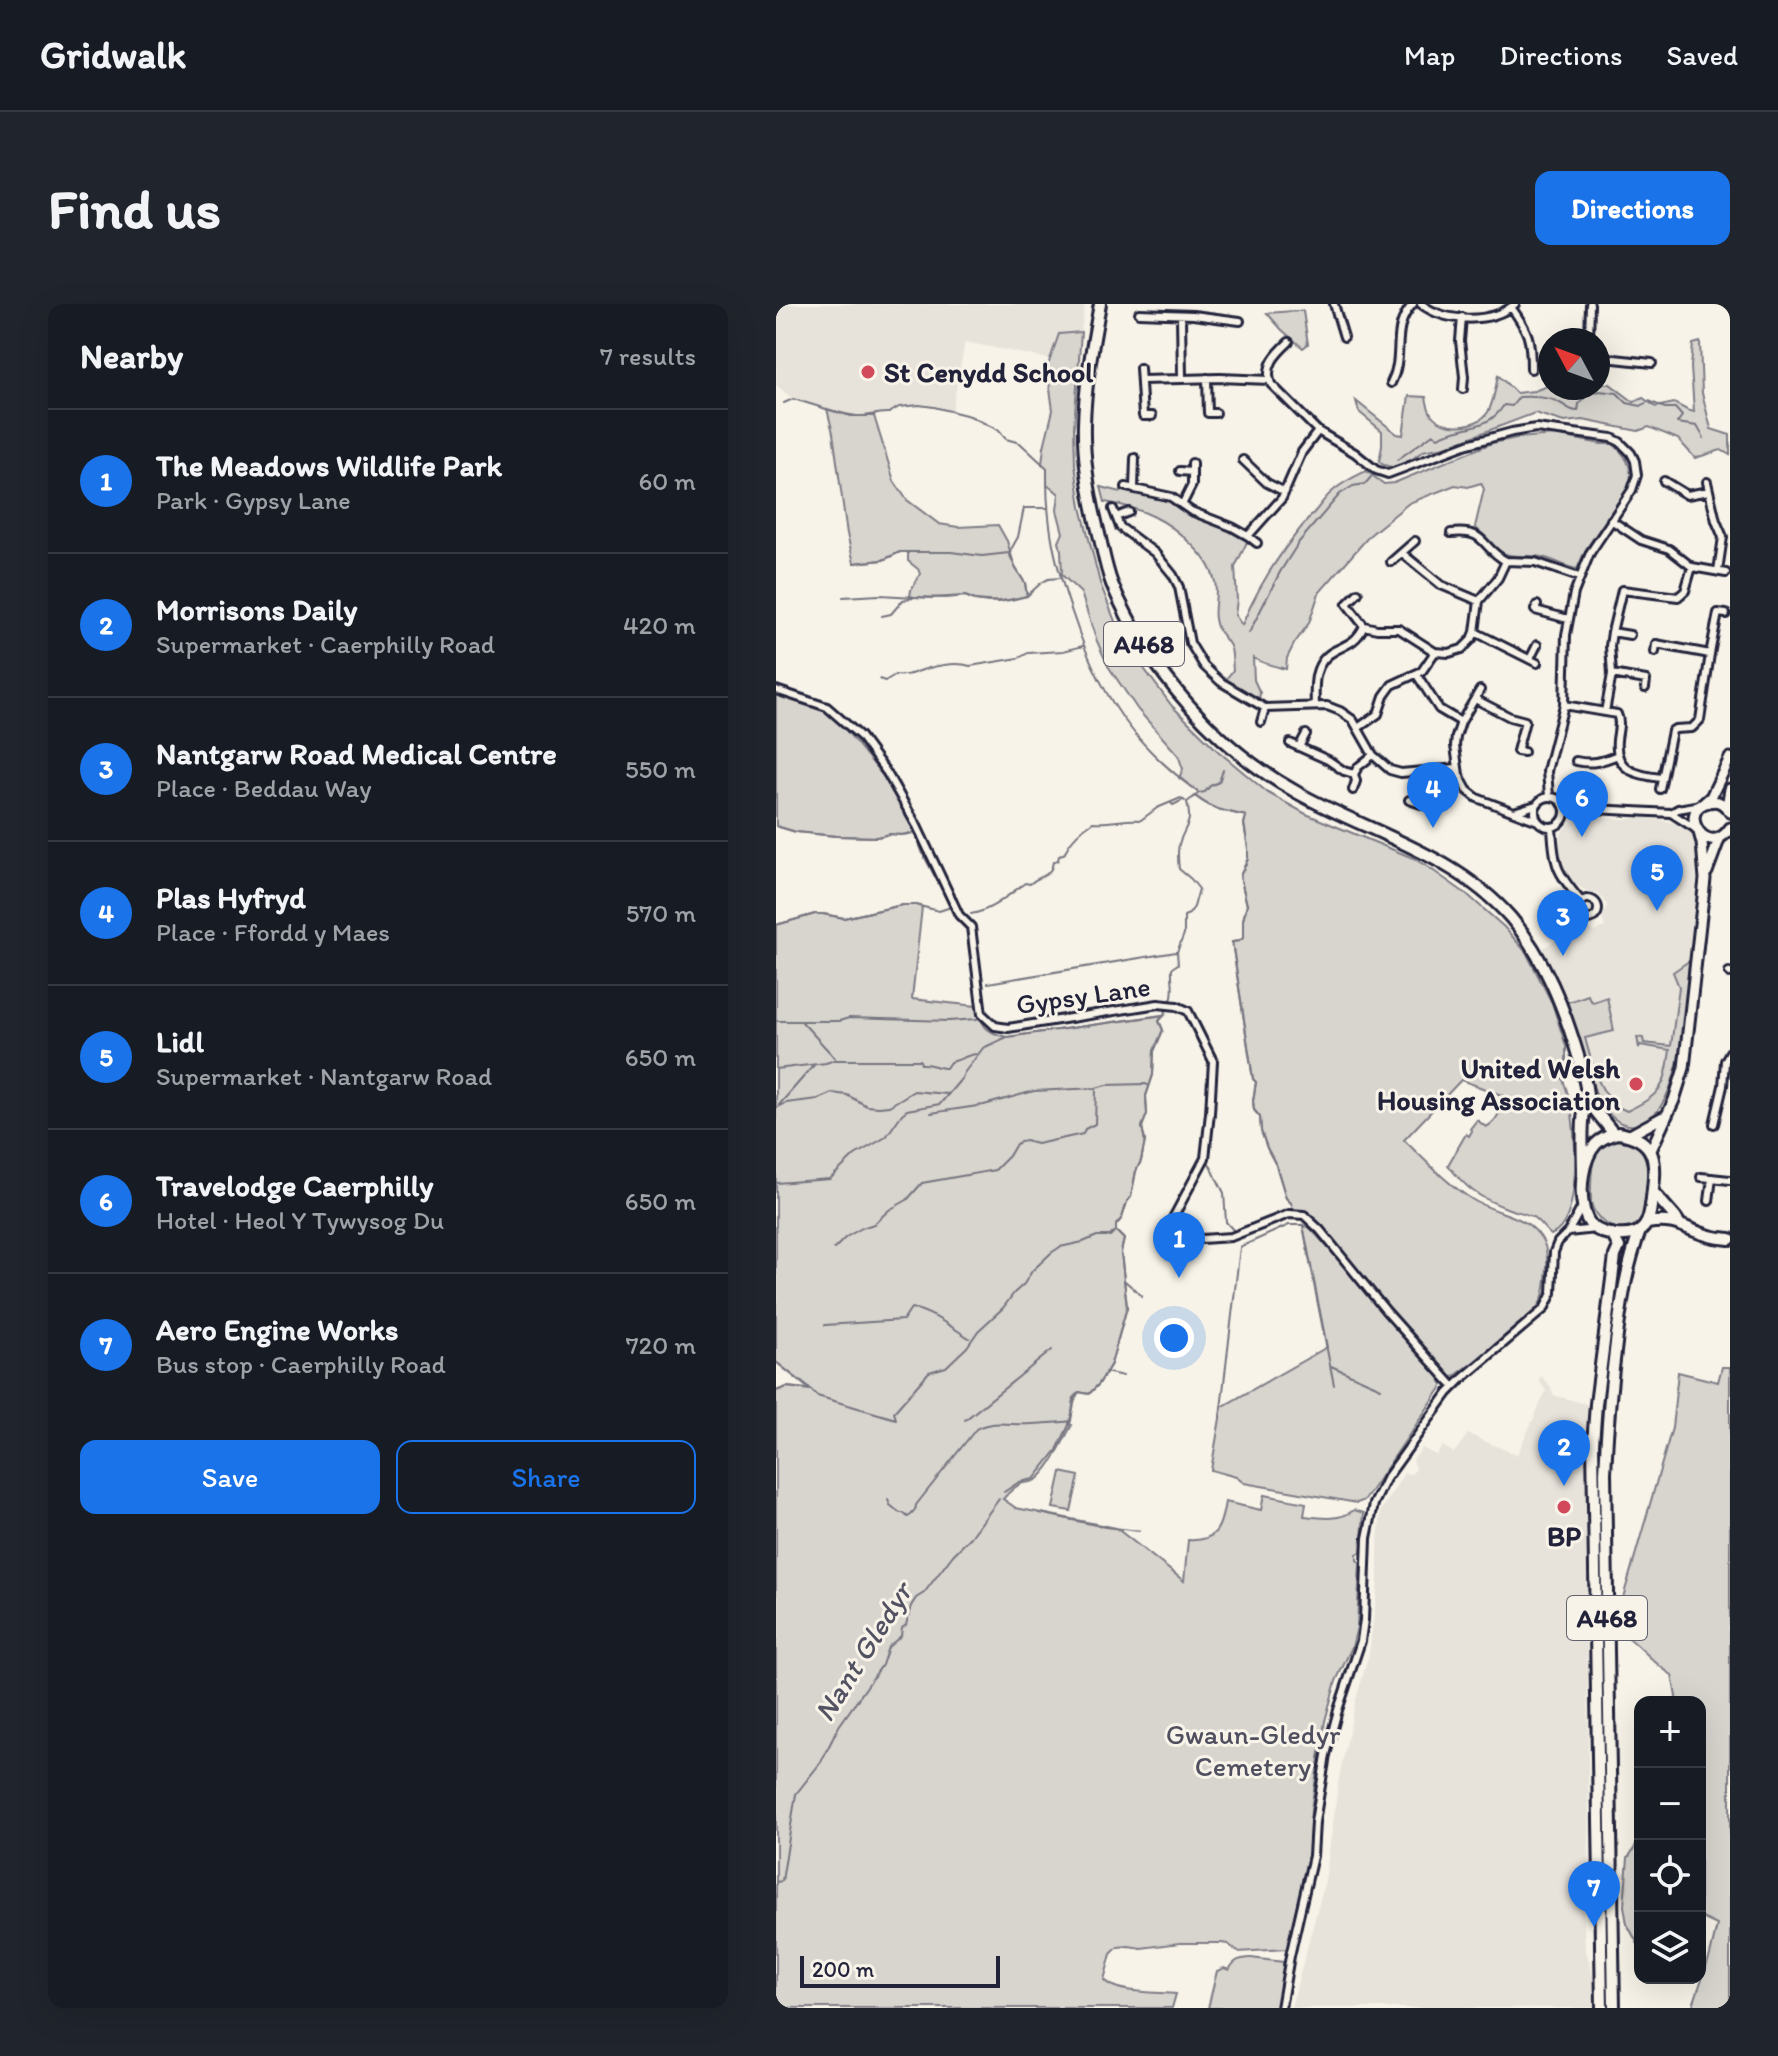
<!DOCTYPE html>
<html lang="en">
<head>
<meta charset="utf-8">
<style>
  :root { --surface:#171b24; --page:#20242c; --text:#f1f3f6; --muted:#9ea1a6; --line:#363941; --accent:#1a73e8 }
  body { margin:0; font-family:Itim,sans-serif; background:var(--page); color:var(--text) }
  .controls { position:absolute; right:24px; bottom:24px; display:grid; overflow:hidden; border-radius:16px; box-shadow:0 8px 32px #0002 }
  .controls button { width:72px; height:72px; display:grid; place-items:center; padding:0; border:0; border-bottom:2px solid var(--line); background:var(--surface); color:var(--text); font:40px sans-serif }
  .compass { position:absolute; left:762px; top:24px; width:72px; height:72px; border-radius:50%; background:var(--surface); box-shadow:0 8px 32px #0002; rotate:311deg }
  .scale { position:absolute; left:24px; bottom:20px; width:200px; box-sizing:border-box; padding-left:8px; border:4px solid #22223b; border-top:0; font-size:22px; line-height:28px; white-space:nowrap; color:#22223b; -webkit-text-stroke:6px #f7f3e8; paint-order:stroke }
  .you { position:absolute; left:398px; top:1034px; width:28px; height:28px; margin:-20px; border:6px solid #fff; border-radius:50%; background:#1a73e8; box-shadow:0 0 0 12px #1a73e833 }
  .badge { display:grid; place-items:center; width:52px; height:52px; border-radius:50%; background:var(--accent); color:#fff; font-size:26px; font-weight:700 }
  .pin { position:absolute; translate:-50% -66px; filter:drop-shadow(0 2px 4px #0008) }
  .pin::after { content:''; position:absolute; top:42px; width:28px; height:24px; background:inherit; clip-path:polygon(0 0,100% 0,50% 100%) }
  .list { margin:0; padding:0; list-style:none }
  h2 { display:flex; justify-content:space-between; align-items:center; height:104px; margin:0; padding:0 32px; font-size:34px }
  h2 small { font-size:26px; font-weight:400; color:var(--muted) }
  .list li { display:grid; grid-template-columns:52px 1fr auto; gap:24px; align-items:center; box-sizing:border-box; height:144px; padding:0 32px; border-top:2px solid var(--line) }
  .list b { display:block; font-size:30px; white-space:nowrap }
  .list p { margin:0; font-size:26px; white-space:nowrap; color:var(--muted) }
  .list em { font-size:26px; font-style:normal; color:var(--muted) }
  .actions { display:flex; gap:16px; padding:24px 32px }
  .actions a { flex:1; padding:18px 0; border:2px solid var(--accent); border-radius:16px; text-align:center; font-size:28px; color:var(--accent) }
  .actions .main { background:var(--accent); color:#fff }
  .icon { flex:none; width:44px; height:44px; fill:none; stroke:currentColor; stroke-width:2; stroke-linecap:round; stroke-linejoin:round }
  .map { position:relative; flex:none; width:954px; height:1704px; overflow:hidden; border-radius:16px }
  header { display:flex; align-items:center; gap:48px; box-sizing:border-box; height:112px; padding:0 40px; background:var(--surface); border-bottom:2px solid var(--line) }
  header strong { font-size:38px }
  nav { display:flex; gap:44px; margin-inline-start:auto; font-size:28px }
  .intro { display:flex; align-items:center; justify-content:space-between; box-sizing:border-box; height:192px; padding:0 48px }
  h1 { margin:0; font-size:56px }
  .button { padding:20px 36px; border-radius:16px; background:var(--accent); color:#fff; font-size:28px; font-weight:700 }
  main { display:flex; gap:48px; padding:0 48px }
  aside { flex:1; background:var(--surface); border-radius:16px; box-shadow:0 8px 32px #0002 }
  .map>svg:first-child { display:block }
  .built { fill:#e7e3db }
  .green { fill:#d8d5cf; stroke:#7d7c85; stroke-width:2 }
  .lines { fill:none; stroke-linecap:round; stroke-linejoin:round }
  .stream { stroke:#76747f; stroke-width:2 }
  .minor-casing { stroke:#22223b; stroke-width:12 }
  .secondary-casing { stroke:#22223b; stroke-width:15 }
  .primary-casing { stroke:#22223b; stroke-width:16 }
  .minor { stroke:#f7f3e8; stroke-width:6 }
  .secondary { stroke:#f7f3e8; stroke-width:9 }
  .primary { stroke:#f7f3e8; stroke-width:10 }
  .poi-dot { fill:#d1495b; stroke:#f7f3e8; stroke-width:3 }
  .labels { text-anchor:middle; stroke-width:6; stroke-linejoin:round; paint-order:stroke }
  .shield { fill:#f7f3e8; stroke:#62616f; stroke-width:2 }
  .shield-label { font-size:26px; font-weight:bold; fill:#22223b }
  .poi-label { font-size:28px; font-weight:bold; fill:#22223b; stroke:#f7f3e8; text-anchor:start }
  .street-label { font-size:28px; fill:#22223b; stroke:#f7f3e8 }
  .park-label { font-size:28px; fill:#504f60; stroke:#f7f3e8 }
  .water-label { font-size:30px; font-style:italic; fill:#535263; stroke:#f7f3e8 }
</style>
</head>
<body>
<header>
<strong>Gridwalk</strong>
<nav><a>Map</a><a>Directions</a><a>Saved</a></nav>
</header>
<div class="intro"><h1>Find us</h1><a class="button">Directions</a></div>
<main>
<aside>
<h2>Nearby<small>7 results</small></h2>
<ul class="list">
<li><span class="badge">1</span><div><b>The Meadows Wildlife Park</b><p>Park · Gypsy Lane</p></div><em>60 m</em></li>
<li><span class="badge">2</span><div><b>Morrisons Daily</b><p>Supermarket · Caerphilly Road</p></div><em>420 m</em></li>
<li><span class="badge">3</span><div><b>Nantgarw Road Medical Centre</b><p>Place · Beddau Way</p></div><em>550 m</em></li>
<li><span class="badge">4</span><div><b>Plas Hyfryd</b><p>Place · Ffordd y Maes</p></div><em>570 m</em></li>
<li><span class="badge">5</span><div><b>Lidl</b><p>Supermarket · Nantgarw Road</p></div><em>650 m</em></li>
<li><span class="badge">6</span><div><b>Travelodge Caerphilly</b><p>Hotel · Heol Y Tywysog Du</p></div><em>650 m</em></li>
<li><span class="badge">7</span><div><b>Aero Engine Works</b><p>Bus stop · Caerphilly Road</p></div><em>720 m</em></li>
</ul>
<div class="actions"><a class="main">Save</a><a>Share</a></div>
</aside>
<div class="map">
<svg width="954" height="1704" viewBox="0 0 954 1704">
  <rect width="100%" height="100%" fill="#f7f3e8"/>
  <filter id="ink" filterUnits="userSpaceOnUse"><feTurbulence type="fractalNoise" baseFrequency=".0125" numOctaves="2"/><feDisplacementMap in="SourceGraphic" scale="16" xChannelSelector="R" yChannelSelector="G"/><feConvolveMatrix kernelMatrix="1 2 1 2 8 2 1 2 1" color-interpolation-filters="sRGB"/></filter>
  <g filter="url(#ink)">
    <path class="built" d="M0,0H309L305,28L283,30L273,55L189,38L176,107L143,101L123,103L113,109L108,108L98,112L87,113L57,107L17,95L0,81Z
      M808,512L847,515L868,513L885,516L904,520L918,532L921,557L920,589L905,737L896,776L860,819L827,797L795,706L785,682L764,646L794,627L792,624L798,621L806,620L819,628L829,622L826,615L831,601L822,589H816L801,582L787,564L784,554L783,537L787,526L792,521Z
      M765,1072L775,1083L777,1091L814,1101L810,1142L813,1580L807,1602L808,1623L809,1643L817,1672V1704H515L549,1577L563,1474L579,1399L593,1350L602,1279V1236L605,1207L628,1169L635,1170L640,1165L637,1156L646,1144L660,1151L667,1142L678,1149L692,1130L741,1151L770,1087L763,1076Z"/>
    <path class="green" d="M517,7H527L532,40L527,44L506,26L491,9Z
      M305,28L298,123L299,161L305,203L324,279L346,335L396,402L442,447L492,489L530,510L637,554L655,565L693,592L728,623L750,648L776,699L790,742V757L784,768C788,778 792,788 794,798C800,827 807,918 775,931C769,926 764,918 757,913C750,909 741,908 733,905C704,894 691,886 672,861L690,830L693,832L696,827L694,825L701,816L710,823C721,818 727,803 728,792L685,776L628,836C650,857 671,880 697,896C713,906 741,911 753,921C768,933 772,944 771,963C770,975 770,988 764,999C754,1019 696,1059 676,1074L614,1004L544,921L530,909L517,905L515,899L510,894L500,861L491,844L485,827L484,813L478,806L477,797L480,778L477,775L456,638L463,637L467,634V616L471,601L464,572L472,554V544L468,520L470,512C451,508 434,505 419,492L423,489L403,474L407,465L402,451L362,406L332,362L320,335L305,289L286,271L285,246L283,238L287,229L281,206L283,190L275,183L271,182V165L266,160L268,143L277,106L271,64L283,30Z
      M924,38L926,89L935,125L954,131V151L945,146L919,154L902,135L873,123L862,127L807,116L788,118L759,109L669,143L647,147L635,156L619,164L608,161L603,158L606,142V127L583,108L580,97L621,130L627,131L633,92L650,93C651,98 652,106 656,111C668,126 701,125 712,108C718,97 720,83 722,71L740,89L758,87L774,81V84H822V79L834,80L858,98L867,94L880,103L898,99L911,106L918,108L915,63L917,40Z
      M51,105L75,112H98L118,177L131,196L163,220L182,223L222,221L231,237L239,263L249,279L251,292L235,296L212,298L199,296L189,292L171,294L138,293L134,292L135,286L144,270L142,265L132,257V248H124L107,256L78,259L71,230L57,129Z
      M779,131L825,140H837C850,151 856,162 855,179L810,245L801,265C788,263 778,255 765,253C753,250 738,255 727,249C717,243 708,231 699,223L708,185L705,179L692,183L679,181L633,199L594,231L543,289L533,319L518,340L511,354L510,365C498,362 487,360 477,354L478,376L484,389L483,396L448,378L457,366C456,359 457,348 454,342C448,331 441,329 439,315C437,303 442,290 439,278C435,262 427,252 416,241C391,215 365,204 329,198L325,183L345,188V185L373,191L397,199L412,211L438,219L472,236L459,263L461,296L459,311L466,321C484,278 510,239 541,205C546,199 551,191 558,186C567,178 580,172 590,167L608,180L618,179L716,139L741,134Z
      M0,389L26,397L50,407L65,420L112,478L139,529L125,531L114,530L101,533L60,532L20,528L0,522Z
      M126,601H140L146,603L136,695L200,702C206,722 210,729 231,733L389,711L383,717L387,726L378,747L377,771L370,792L371,810L366,823L369,837L365,857L360,867L355,893L351,898L346,914L340,921V927L348,935L345,948L351,1003L335,1060L323,1080L313,1090L303,1088C296,1096 298,1110 293,1120L296,1121C286,1138 276,1164 260,1176C255,1179 252,1178 247,1179C238,1182 232,1189 227,1195L240,1204L340,1224L408,1277L412,1236C441,1238 445,1223 449,1198L485,1206L488,1191L530,1199L528,1212C545,1214 564,1217 578,1206L588,1209L585,1248L581,1250V1256L584,1259L581,1323L576,1343L560,1377L549,1417L535,1505L533,1547L511,1645L462,1648L452,1640L445,1639H404L365,1644L353,1642L342,1643L335,1650L328,1676C340,1690 380,1688 400,1690L396,1704H0V1087L11,1083L33,1085L0,1058V621L39,610H47L68,614Z
      M913,657C910,696 908,813 859,821C841,824 829,806 821,793L789,699L812,691L814,696L817,698L831,693L838,727L809,734C816,759 823,797 851,807C886,790 889,783 894,746L864,741L863,744L861,733L867,734L868,739L895,742L903,683L897,668Z
      M839,834C875,838 872,863 871,891C870,899 871,909 867,916C851,938 818,919 815,898C815,873 812,844 839,834Z
      M527,921L534,924L554,946L639,1047L663,1073L667,1081L589,1196L581,1199L468,1179L460,1173L435,1166L446,1103L551,1043Z
      M946,1063H954V1704H916L934,1651L941,1621L924,1613V1398H901L896,1371C876,1359 863,1339 843,1327L844,1304L896,1124L902,1068L942,1078Z
      M285,1168L303,1172L295,1207L277,1204Z
      M864,1528V1644L851,1620L848,1602L852,1554L859,1543Z
      M475,1654L507,1658L506,1685L501,1704H432L441,1667L448,1664L453,1666C459,1655 464,1655 475,1654Z"/>
    <g class="lines">
      <path class="stream" d="M8,99L17,95C38,100 59,110 81,112C92,113 102,108 113,109L123,103L143,101L158,103L194,112L222,126L230,135L244,139L271,164C270,222 279,260 298,314C311,353 327,389 353,422C372,448 397,469 423,489
        M621,156L657,130L662,133C687,120 711,128 728,101L736,102L743,93C755,92 774,93 784,99C792,103 793,107 802,107L803,100L811,91L823,87L841,89L851,99L865,102L873,97L889,104H899L906,112L901,119L921,122L928,134
        M78,259L107,256L124,248H175L206,252L233,249
        M251,291L249,279L239,263L233,249L242,233L248,204H271
        M67,293L104,291L156,294L189,292L199,296L223,298L251,292L265,279L272,275L284,274
        M106,312L115,310L127,296L137,294
        M473,329L504,268L523,238L564,190L577,182L589,180L595,173
        M103,375L109,377L119,371C132,373 141,367 153,364C165,361 182,358 194,362L243,354L252,349L287,347L307,342
        M423,489L429,488L434,482L443,478L447,466
        M419,492L437,504L470,512L468,520L472,544V555L464,572L471,601L467,616V634L463,637L456,638L477,775L480,778L477,797L478,806L484,813L485,827L491,844L500,861L510,894L515,899
        M395,499L397,501L407,496
        M195,610C217,606 232,591 249,579L254,580C264,570 274,575 277,558L282,556L283,552L289,549C292,538 307,524 317,518C334,520 349,514 365,516L381,504L405,494L409,497
        M0,621L39,610H47L68,614L126,601H140L163,607L175,603L147,550L139,529L125,531L114,530L101,533L60,532L20,528L3,523
        M212,679L400,648
        M395,696C399,686 395,675 396,664L402,660L401,648L408,630V612L413,610L418,603L423,585L415,575L403,565C402,557 401,545 404,537C411,518 416,521 411,498L418,493
        M0,717H63L73,714L173,717L201,715
        M26,718L59,754
        M0,765L50,759L58,756H144L145,760C155,759 161,764 170,764L174,758C183,757 190,751 200,750
        M3,801L38,761
        M0,804L10,799L42,795L56,789L71,791L91,802L103,803L113,802L138,787L171,790
        M155,809L208,801L258,787L320,784L330,781L370,780L373,782
        M433,859L448,889L450,918L458,927
        M0,879L54,875L79,851L110,833L126,810L131,806L164,800L186,774L188,769L207,744L231,733L386,711
        M58,945L70,933L86,924L98,920L113,906L131,896L146,879L219,866L233,852L240,840L244,838L249,837L261,840L307,830L309,825L319,820L320,784
        M537,975L558,1081
        M349,977L366,992
        M49,1021L127,1016L135,1004C156,1008 175,1023 193,1034
        M0,1058L32,1083L41,1092L120,1115L118,1108L153,1068L170,1063L191,1043L202,1027L227,1004L238,989L248,980L256,967L275,949L284,943L307,938L321,932H334L338,928
        M555,1062L605,1084
        M329,1068L347,1072
        M0,1087L11,1083L34,1086
        M444,1113L464,943L513,921H527L535,964
        M189,1116L276,1046
        M228,1188L243,1178L258,1175L281,1146L295,1117L298,1093L303,1088L313,1090L323,1080L335,1060L351,1003L345,948L348,935L340,927V921L346,914L351,898L355,893L360,867L365,857L369,837L366,823L371,810L370,792L377,771L378,747L387,726L383,717L390,707
        M112,1196L114,1201L124,1209H127L132,1213C137,1210 140,1207 140,1201L200,1125C218,1115 236,1122 256,1120C269,1119 282,1119 295,1117
        M264,1209L329,1223L363,1227
        M0,1578L6,1577L20,1490L45,1458L63,1422L106,1361L112,1343L125,1332L126,1324L130,1321L135,1302L140,1294L148,1289L177,1251L195,1233L223,1195"/>
      <g class="minor-casing">
        <path id="minor" d="M558,0L568,33
          M645,0C670,19 715,20 739,0
          M735,3C753,28 755,35 755,65
          M363,9L417,11L464,17
          M405,12L406,74
          M686,13L684,37L688,73L687,85
          M813,36L814,0
          M513,38C500,50 488,62 495,80L542,127L579,149L600,166L612,170L692,140L736,128L760,124L836,134L844,138L855,149L859,157L861,171L856,186L814,249L798,289L790,331L788,401L771,467L773,492
          M822,51L829,54L876,59
          M364,64L367,112H376
          M431,74L432,109H440
          M366,76L444,74L493,76
          M615,79C630,50 613,26 637,0
          M467,156L491,179L509,188
          M404,167L416,168
          M888,177L911,191L933,187
          M931,178L940,217L947,233L942,267
          M350,183L395,193L415,207L456,223L472,232L481,239
          M358,184L359,154
          M406,201L416,181V159
          M337,205L344,223L379,249L397,271L403,283L414,339L428,362L445,378L489,404L551,402L564,407L577,416L597,451L614,466L625,469L681,464
          M340,213L353,208
          M835,216L865,236L893,245L916,263L950,269
          M675,229C711,225 704,243 730,257
          M472,232L506,194L526,148L542,127
          M626,249L665,281L703,297
          M615,258L639,237
          M582,289L571,300L588,322
          M761,301L759,306L792,315
          M699,328L761,359
          M854,331L836,328L846,286L902,293L909,287L916,263
          M879,348L880,340L934,350
          M754,355L761,341
          M836,370L870,376L869,384
          M641,371L663,405L685,418
          M0,386L51,403L84,432L111,469L141,522L183,611L195,623L206,710L219,722L232,724L382,700L401,702L412,707L437,757L434,809L429,854L397,914L393,927L399,934L426,935L455,933L513,910L528,911L544,926L610,1007L678,1083
          M704,386L685,418L680,433L679,442L683,471L691,486L701,494L762,517
          M699,395L734,413L749,417L741,447L748,448
          M788,401L841,410C845,419 842,426 841,436C838,467 861,471 885,474
          M539,402C538,380 537,357 560,346C573,340 582,336 588,322L601,325H623L659,348L673,349L686,345L696,335L699,328L703,297L722,274L730,257L759,258L803,273
          M829,408L836,370L834,342L836,328
          M485,418L489,404
          M582,424L602,410L608,392L616,381L646,367L659,348
          M514,439L552,456L568,467L578,470L580,477L577,486
          M523,443L530,430
          M800,457C816,461 827,457 842,451
          M578,470L582,463L597,451
          M884,485L896,427L899,425L916,424L924,416L934,350L942,309L950,310
          M759 508a15 15 0 1 1 30 0a15 15 0 1 1-30 0Z
          M633,496L645,500L649,484V468
          M790,507L818,505L895,509L920,525
          M738,508L760,501
          M895,509L902,505L925,501
          M776,523C778,561 780,568 805,597
          M802 605a10 10 0 1 1 20 0a10 10 0 1 1-20 0Z
          M953,668L954,669
          M938,820L947,782L949,757L954,748
          M925,873L954,876
          M933,897L936,874
          M792,928L820,925
          M505,1704L514,1652L537,1552L539,1518L550,1451L562,1406L585,1337L588,1316L591,1234L598,1200L610,1175L672,1089L687,1074L768,1005L776,989L778,948L782,938L792,928L807,901"/>
      </g>
      <g class="secondary-casing">
        <path id="secondary" d="M928,499L935,493L954,454
          M951,503L954,485
          M954,508C949,501 943,495 933,498C899,505 931,558 954,524
          M931,568L944,533
          M854,831L887,813
          M875,846L898,796L908,764L929,575L926,539L923,528"/>
      </g>
      <g class="primary-casing">
        <path id="primary" d="M324,0C317,40 309,79 308,120C307,154 313,189 321,222C326,241 329,262 336,280C373,367 440,444 522,489C594,529 679,550 735,614C769,654 788,704 803,755C806,767 812,783 811,796C811,800 808,804 808,808C805,827 807,849 807,868
          M811,796L838,830
          M842,829C883,835 880,860 876,894C875,903 874,916 868,923C858,936 827,932 816,922C812,918 809,911 808,906C803,886 806,855 820,840C826,834 834,831 842,829Z
          M877,888L899,913L903,919
          M871,919C901,914 908,925 934,932C940,934 948,934 954,935
          M826,1704L817,1140L820,1100L839,952L843,943L836,930
          M838,1704L829,1169C831,1122 835,1077 841,1031C846,995 851,961 864,927"/>
      </g>
      <use href="#minor" class="minor"/>
      <use href="#secondary" class="secondary"/>
      <use href="#primary" class="primary"/>
    </g>
  </g>
  <g class="poi-dot">
    <circle cx="92" cy="68" r="8"/>
    <circle cx="860" cy="780" r="8"/>
    <circle cx="788" cy="1203" r="8"/>
  </g>
  <g class="labels">
    <g class="shield">
      <rect x="328" y="318" width="80" height="44" rx="6"/>
      <rect x="791" y="1292" width="80" height="44" rx="6"/>
    </g>
    <g class="shield-label">
      <text x="368" y="349">A468</text>
      <text x="831" y="1323">A468</text>
    </g>
    <g class="poi-label">
      <text x="108" y="78">St Cenydd School</text>
      <text x="844" y="774" text-anchor="end">United Welsh<tspan x="844" dy="32">Housing Association</tspan></text>
      <text x="788" y="1242" text-anchor="middle">BP</text>
    </g>
    <g class="street-label">
      <text transform="translate(307 691) rotate(-8)" y="10">Gypsy Lane</text>
    </g>
    <g class="park-label">
      <text x="477" y="1440">Gwaun-Gledyr<tspan x="477" dy="32">Cemetery</tspan></text>
    </g>
    <g class="water-label">
      <text transform="translate(87 1348) rotate(-58)" y="10">Nant Gledyr</text>
    </g>
  </g>
</svg>
<div class="controls">
<button>+</button>
<button>−</button>
<button><svg class="icon" aria-label="locate" viewBox="0 0 24 24"><circle cx="12" cy="12" r="6"/><path d="M12 2v4M12 18v4M2 12h4M18 12h4"/></svg></button>
<button><svg class="icon" aria-label="layers" viewBox="0 0 24 24"><path d="M12 4l9 5-9 5-9-5zM3 14l9 5 9-5"/></svg></button>
</div>
<svg class="compass" viewBox="-18 -18 36 36"><path d="M0-13l5 13h-10z" fill="#e53935"/><path d="M0 13l5-13h-10z" fill="#9ea1a6"/></svg>
<div class="scale">200 m</div>
<div class="you"></div>
<div class="pin badge" style="left:403px;top:974px">1</div>
<div class="pin badge" style="left:788px;top:1182px">2</div>
<div class="pin badge" style="left:787px;top:652px">3</div>
<div class="pin badge" style="left:657px;top:524px">4</div>
<div class="pin badge" style="left:881px;top:607px">5</div>
<div class="pin badge" style="left:806px;top:533px">6</div>
<div class="pin badge" style="left:818px;top:1623px">7</div>
</div>
</main>
</body>
</html>
